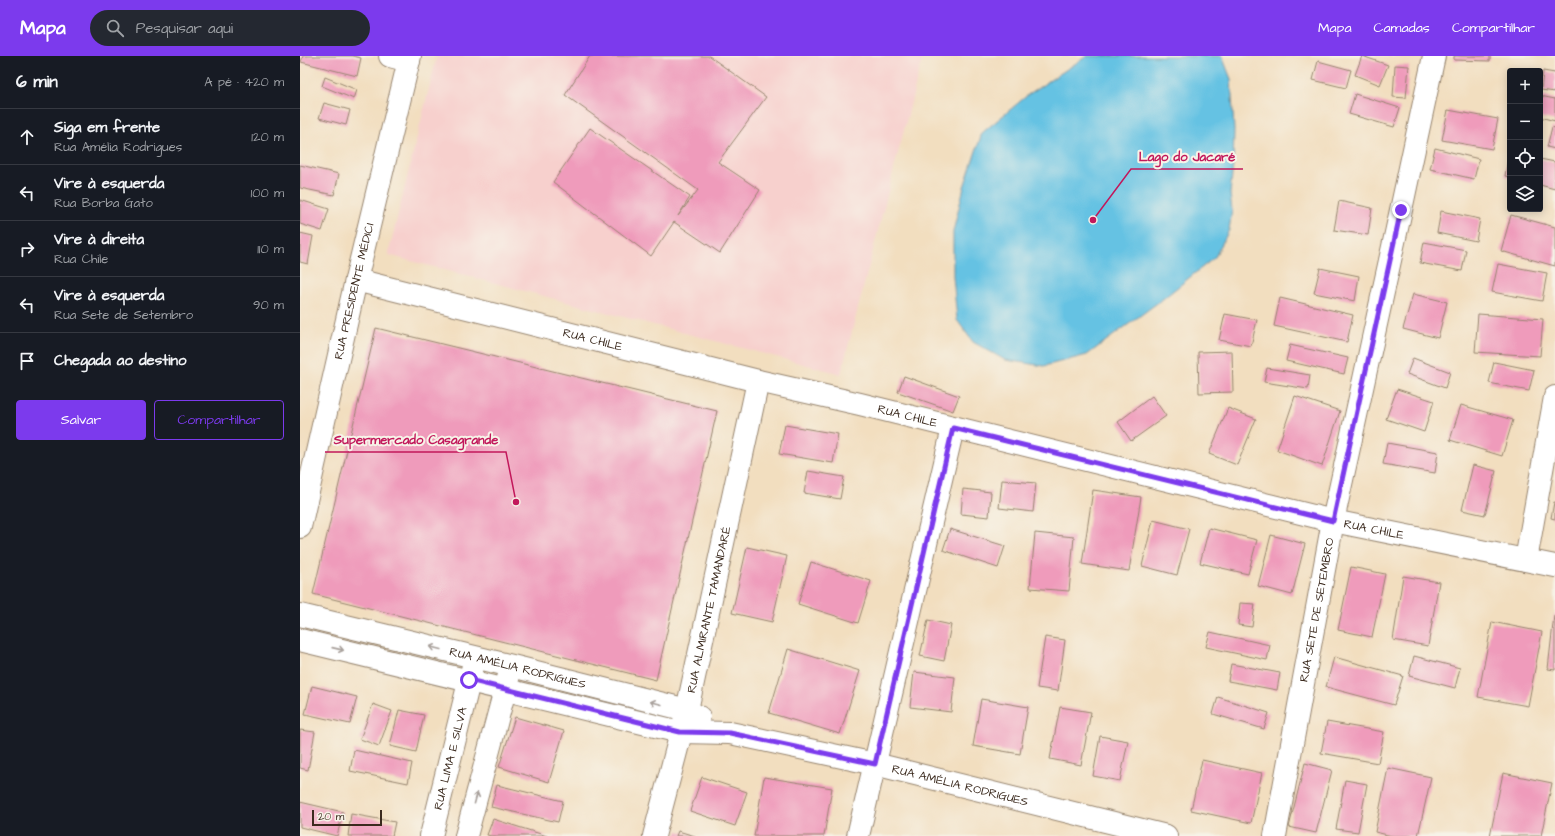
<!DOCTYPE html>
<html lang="pt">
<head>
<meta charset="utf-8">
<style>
  :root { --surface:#171b24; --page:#242831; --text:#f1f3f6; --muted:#9ea1a6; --line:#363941; --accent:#7c3aed }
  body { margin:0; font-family:"Architects Daughter",sans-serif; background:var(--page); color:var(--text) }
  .controls { position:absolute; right:12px; top:12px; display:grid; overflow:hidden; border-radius:4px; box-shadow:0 2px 10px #0003 }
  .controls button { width:36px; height:36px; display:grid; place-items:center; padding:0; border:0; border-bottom:1px solid var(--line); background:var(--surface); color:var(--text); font:20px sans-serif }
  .scale { position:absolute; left:12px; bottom:10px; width:70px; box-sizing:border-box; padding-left:4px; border:2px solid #3b2a1e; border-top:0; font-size:11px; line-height:14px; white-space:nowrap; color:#3b2a1e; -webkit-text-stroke:3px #f7f3e8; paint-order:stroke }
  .stop { position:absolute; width:12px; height:12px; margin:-9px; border:3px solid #7c3aed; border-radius:50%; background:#fff }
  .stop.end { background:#7c3aed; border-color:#fff; box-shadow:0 1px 4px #0008 }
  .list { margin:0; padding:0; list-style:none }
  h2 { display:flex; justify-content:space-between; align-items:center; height:52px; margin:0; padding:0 16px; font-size:17px }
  h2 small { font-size:13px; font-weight:400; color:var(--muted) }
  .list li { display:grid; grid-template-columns:26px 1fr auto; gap:12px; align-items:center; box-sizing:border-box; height:56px; padding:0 16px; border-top:1px solid var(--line) }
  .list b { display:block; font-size:15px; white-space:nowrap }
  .list p { margin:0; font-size:13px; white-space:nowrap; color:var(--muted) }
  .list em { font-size:13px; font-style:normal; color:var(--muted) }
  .actions { display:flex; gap:8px; padding:12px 16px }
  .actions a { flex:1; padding:9px 0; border:1px solid var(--accent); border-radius:4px; text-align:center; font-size:14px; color:var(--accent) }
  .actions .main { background:var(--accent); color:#fff }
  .icon { flex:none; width:22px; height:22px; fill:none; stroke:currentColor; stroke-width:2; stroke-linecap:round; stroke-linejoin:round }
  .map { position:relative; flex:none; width:1255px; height:780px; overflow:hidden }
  header { display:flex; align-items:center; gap:24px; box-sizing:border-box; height:56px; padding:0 20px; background:var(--accent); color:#fff }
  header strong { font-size:19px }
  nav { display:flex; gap:22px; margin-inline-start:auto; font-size:14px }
  .search { width:280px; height:36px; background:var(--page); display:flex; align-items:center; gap:10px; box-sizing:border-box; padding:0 14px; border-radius:22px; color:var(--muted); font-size:15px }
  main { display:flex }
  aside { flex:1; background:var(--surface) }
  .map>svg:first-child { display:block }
  .built { fill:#f7d0cd }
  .water { fill:#65c2e3; stroke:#507680 }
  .building { fill:#ef9bbb }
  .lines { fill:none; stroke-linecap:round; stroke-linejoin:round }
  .minor-casing { stroke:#96846e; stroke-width:24 }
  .minor { stroke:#fff; stroke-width:22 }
  .oneway { stroke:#a79f9a }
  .route { stroke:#7c3aed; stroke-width:5 }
  .labels { text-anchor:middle; stroke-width:4; stroke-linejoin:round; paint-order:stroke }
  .street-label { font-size:12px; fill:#3b2a1e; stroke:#f7f3e8 }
  .leader { fill:none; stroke:#c2185b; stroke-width:1.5 }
  .callout-dot { fill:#c2185b; stroke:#f7f3e8; stroke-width:1.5 }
  .callout-label { font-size:13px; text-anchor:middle; font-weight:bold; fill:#c2185b; stroke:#f7f3e8; stroke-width:4; stroke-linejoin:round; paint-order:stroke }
</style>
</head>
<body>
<header>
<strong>Mapa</strong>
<div class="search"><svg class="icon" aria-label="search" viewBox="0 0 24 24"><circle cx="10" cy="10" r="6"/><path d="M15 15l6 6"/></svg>Pesquisar aqui</div>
<nav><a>Mapa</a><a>Camadas</a><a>Compartilhar</a></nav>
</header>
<main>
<aside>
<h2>6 min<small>A pé · 420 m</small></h2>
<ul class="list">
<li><svg class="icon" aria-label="ahead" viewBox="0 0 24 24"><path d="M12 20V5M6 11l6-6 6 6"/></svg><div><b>Siga em frente</b><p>Rua Amélia Rodrigues</p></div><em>120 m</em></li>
<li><svg class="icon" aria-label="left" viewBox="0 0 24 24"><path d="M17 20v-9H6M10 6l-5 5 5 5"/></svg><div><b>Vire à esquerda</b><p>Rua Borba Gato</p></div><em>100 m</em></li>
<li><svg class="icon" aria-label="right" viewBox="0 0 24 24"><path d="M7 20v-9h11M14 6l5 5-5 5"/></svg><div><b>Vire à direita</b><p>Rua Chile</p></div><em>110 m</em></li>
<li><svg class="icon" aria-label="left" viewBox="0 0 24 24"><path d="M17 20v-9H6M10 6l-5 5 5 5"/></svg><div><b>Vire à esquerda</b><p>Rua Sete de Setembro</p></div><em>90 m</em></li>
<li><svg class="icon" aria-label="arrive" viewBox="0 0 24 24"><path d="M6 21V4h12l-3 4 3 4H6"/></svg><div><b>Chegada ao destino</b></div></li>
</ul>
<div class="actions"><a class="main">Salvar</a><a>Compartilhar</a></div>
</aside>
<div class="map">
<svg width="1255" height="780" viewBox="0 0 1255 780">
  <rect width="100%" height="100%" fill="#f7f3e8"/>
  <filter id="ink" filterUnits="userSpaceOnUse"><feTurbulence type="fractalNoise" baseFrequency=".025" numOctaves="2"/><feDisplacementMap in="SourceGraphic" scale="8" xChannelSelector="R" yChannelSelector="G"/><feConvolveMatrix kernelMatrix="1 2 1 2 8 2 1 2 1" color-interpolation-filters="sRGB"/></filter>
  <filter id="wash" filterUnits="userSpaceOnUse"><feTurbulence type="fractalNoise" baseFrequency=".012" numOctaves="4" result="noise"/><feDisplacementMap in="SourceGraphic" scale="16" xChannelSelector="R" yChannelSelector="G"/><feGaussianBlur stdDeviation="0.9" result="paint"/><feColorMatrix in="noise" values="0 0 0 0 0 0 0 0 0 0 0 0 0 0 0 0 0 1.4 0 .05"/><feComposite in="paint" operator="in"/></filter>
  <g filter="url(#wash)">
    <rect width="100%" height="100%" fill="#f2debf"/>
    <path class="built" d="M137,0H623L541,318L88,199Z"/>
    <path class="water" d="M787,0H922L931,23L934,74L933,109L930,138L932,154L929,174L915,201L864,242L787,299L744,310L705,304L673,286L657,264L653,220V176L664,131L682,77L729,38Z"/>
    <g id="blocks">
      <path class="building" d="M3,0H53L61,2L57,20L1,6Z
        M290,0H409L466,41L418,106L460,134L420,197L374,166L351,200L253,126L290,72L390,141L378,160L398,134L265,39Z
        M1062,0L1088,9L1080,29L1055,19Z
        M1154,0H1190V5L1154,4Z
        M1018,5L1051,14L1046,32L1013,24Z
        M1095,9L1109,10L1106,42L1093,41Z
        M1243,15L1255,17V36L1241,34Z
        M25,21L57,34L54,43L22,30Z
        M1055,38L1100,52L1094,71L1049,58Z
        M1240,40L1255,43V65L1240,61Z
        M24,47L50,54L46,69L19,62Z
        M1148,54L1198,63L1192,93L1142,84Z
        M1252,71L1255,72V93L1247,91Z
        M1135,92L1179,103L1174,123L1130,113Z
        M1209,97H1210V121L1205,120Z
        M1240,103L1255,106V133L1240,129Z
        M0,109L39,118L34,139L0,132Z
        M0,144L29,153L22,175L0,168Z
        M1039,145L1072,152L1068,179L1034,174Z
        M1141,155L1180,163L1176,185L1137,177Z
        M1211,159L1255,171V210L1201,195Z
        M0,177L13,180L8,208L0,206Z
        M1124,186L1166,194L1162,215L1120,207Z
        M1198,208L1247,217L1242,245L1192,236Z
        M1020,212L1059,220L1055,245L1014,237Z
        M1113,238L1147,246L1138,282L1103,273Z
        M980,242L1053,259L1047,286L974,270Z
        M925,258L957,264L951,290L919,284Z
        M1178,258L1243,263L1240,300L1175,296Z
        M76,272L417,355L356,624L13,538Z
        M990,289L1048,302L1044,318L986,305Z
        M932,295L933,336L899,337L898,296Z
        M1113,302L1150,316L1145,332L1107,318Z
        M1194,306L1234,314L1229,335L1189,327Z
        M967,312L1010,319L1008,333L964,326Z
        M604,320L659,340L653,355L598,336Z
        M1097,333L1134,345L1124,376L1086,363Z
        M852,340L866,360L831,385L818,366Z
        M995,340L1040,355L1022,410L977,394Z
        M1161,349L1213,364L1202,400L1150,384Z
        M928,352L956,363L937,409L909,398Z
        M485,369L538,378L533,407L479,398Z
        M1087,387L1138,396L1135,417L1083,408Z
        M1173,409L1196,415L1185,459L1162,454Z
        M508,415L544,421L540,443L504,437Z
        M702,424L736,427L733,456L699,452Z
        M663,433L691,436L689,461L661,458Z
        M793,434L841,441L829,515L782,508Z
        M1254,446H1255V463L1251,462Z
        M853,464L889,473L877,519L842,510Z
        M909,472L957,484L948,518L900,507Z
        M650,473L705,490L698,512L643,494Z
        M735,477L774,481L769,535L730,532Z
        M971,479L1005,488L992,539L958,530Z
        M447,491L487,500L472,566L432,557Z
        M511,506L571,525L558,567L498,548Z
        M1051,511L1085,518L1072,581L1038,574Z
        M1103,520L1139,526L1128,590L1093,584Z
        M940,547L955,548L952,571L938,569Z
        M1254,559H1255V614L1248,613Z
        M628,564L651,569L644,605L620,600Z
        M1192,566L1242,576L1228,650L1178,641Z
        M910,576L970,589L967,604L906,591Z
        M745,581L765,584L758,635L737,632Z
        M488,593L560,615L540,678L469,657Z
        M1114,600L1160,612L1155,632L1109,620Z
        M1034,601L1103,620L1094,649L1026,631Z
        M931,608L980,617L977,634L928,625Z
        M614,616L655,621L651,656L610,651Z
        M12,630L57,641L50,668L5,658Z
        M918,641L969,657L964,673L913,658Z
        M681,643L728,651L720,698L673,690Z
        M73,648L92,655L79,690L60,683Z
        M760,651L791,656L781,709L750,703Z
        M99,654L124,659L116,696L90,690Z
        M215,661L264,675L249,726L199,711Z
        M1027,666L1084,676L1078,707L1021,697Z
        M0,674L15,676L8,714L0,712Z
        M800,680L828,685L820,725L793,720Z
        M54,694L112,707L108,727L50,715Z
        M902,704L962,717L951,767L891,754Z
        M1005,707L1032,714L1016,777L989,771Z
        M1088,712L1131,721L1118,780H1092L1075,776Z
        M1203,717L1252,727L1241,780H1190Z
        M402,721L447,736L435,770L390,755Z
        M464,721L532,732L524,780H454Z
        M1045,724L1067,728L1058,776L1036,773Z
        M197,729L263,745L258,766L191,751Z
        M0,746L43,756L37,780L0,771Z
        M51,758L95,766L92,780H48Z
        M193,763L247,780H191L187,779Z
        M378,775L395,780H376Z"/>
    </g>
  </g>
  <g filter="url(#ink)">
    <use href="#blocks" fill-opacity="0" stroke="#96846e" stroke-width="1"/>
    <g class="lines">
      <g class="minor-casing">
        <g id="minor">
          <path d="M90,0L109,5"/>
          <path id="s1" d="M56,224L458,325L560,348L1033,465L1255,510"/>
          <path id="s2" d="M0,471L56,224L110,0"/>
          <path d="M1226,504L1255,341"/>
          <path id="s3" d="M0,559L212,610L387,654L399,661"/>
          <path id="s4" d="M0,584L380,676L430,677L575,708L866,780"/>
          <path id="s5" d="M131,780L173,610"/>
          <path d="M166,780L209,619"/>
          <path id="s6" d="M354,780L387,654L458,325"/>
          <path d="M558,780L653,372"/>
          <path id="s7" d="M975,780L1033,465L1101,154L1134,0"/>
        </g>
      </g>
      <use href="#minor" class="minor"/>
    </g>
    <defs><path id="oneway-shaft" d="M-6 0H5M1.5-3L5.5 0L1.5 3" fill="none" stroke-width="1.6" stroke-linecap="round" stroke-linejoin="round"/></defs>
    <g class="oneway">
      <use href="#oneway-shaft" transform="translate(135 592) rotate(-166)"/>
      <use href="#oneway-shaft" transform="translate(38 593) rotate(13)"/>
      <use href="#oneway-shaft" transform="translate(356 647) rotate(-166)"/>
      <use href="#oneway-shaft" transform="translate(176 742) rotate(-75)"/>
    </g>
  </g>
  <g class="lines" filter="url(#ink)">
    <path class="route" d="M169,624L380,676L430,677L575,708L653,372L1033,465L1101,154"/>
  </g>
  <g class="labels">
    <g class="street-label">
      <text dy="4" stroke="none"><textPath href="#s2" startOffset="242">RUA PRESIDENTE MÉDICI</textPath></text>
      <text dy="4" stroke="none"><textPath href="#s1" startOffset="244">RUA CHILE</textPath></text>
      <text dy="4" stroke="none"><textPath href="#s1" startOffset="568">RUA CHILE</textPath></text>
      <text dy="4" stroke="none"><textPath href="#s1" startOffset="1048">RUA CHILE</textPath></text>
      <text dy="4" stroke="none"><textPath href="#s6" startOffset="233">RUA ALMIRANTE TAMANDARÉ</textPath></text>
      <text dy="4" stroke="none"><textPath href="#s7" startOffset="230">RUA SETE DE SETEMBRO</textPath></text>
      <text dy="4" stroke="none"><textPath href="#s3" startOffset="224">RUA AMÉLIA RODRIGUES</textPath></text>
      <text dy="4" stroke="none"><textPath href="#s5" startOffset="80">RUA LIMA E SILVA</textPath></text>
      <text dy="4" stroke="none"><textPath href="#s4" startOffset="677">RUA AMÉLIA RODRIGUES</textPath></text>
    </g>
  </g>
  <path class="leader" d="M793 164L831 113H943M216 446L206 396H25"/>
  <g class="callout-dot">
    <circle cx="793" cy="164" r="4"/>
    <circle cx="216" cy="446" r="4"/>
  </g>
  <g class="callout-label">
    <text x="887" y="105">Lago do Jacaré</text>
    <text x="116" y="388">Supermercado Casagrande</text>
  </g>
</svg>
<div class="controls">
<button>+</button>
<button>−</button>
<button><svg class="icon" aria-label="locate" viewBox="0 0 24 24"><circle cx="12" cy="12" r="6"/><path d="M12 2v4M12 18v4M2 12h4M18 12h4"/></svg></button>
<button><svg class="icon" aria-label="layers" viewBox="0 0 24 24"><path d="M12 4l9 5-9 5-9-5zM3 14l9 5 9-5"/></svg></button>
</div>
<div class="scale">20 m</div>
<div class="stop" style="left:169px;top:624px"></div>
<div class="stop end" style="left:1101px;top:154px"></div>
</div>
</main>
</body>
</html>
